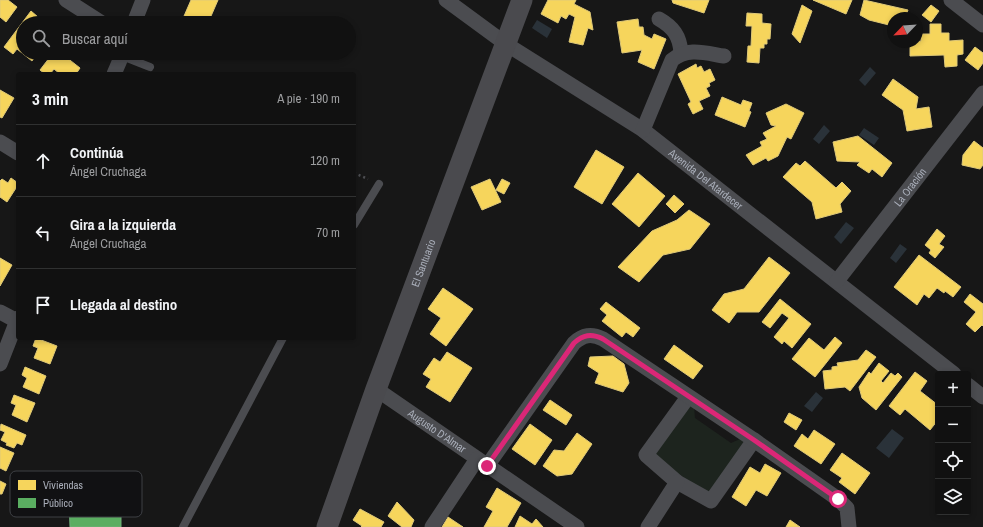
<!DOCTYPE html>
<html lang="es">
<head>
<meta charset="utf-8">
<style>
  :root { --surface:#111; --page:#1e1f1f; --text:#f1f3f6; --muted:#9c9d9f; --line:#303131 }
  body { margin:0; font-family:"Archivo Narrow",sans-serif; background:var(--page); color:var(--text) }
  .controls { position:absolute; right:12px; bottom:12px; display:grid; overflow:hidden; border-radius:4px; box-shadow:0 2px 6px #0003 }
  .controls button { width:36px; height:36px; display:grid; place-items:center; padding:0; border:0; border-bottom:1px solid var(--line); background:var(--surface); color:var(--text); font:20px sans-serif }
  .compass { position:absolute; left:887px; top:12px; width:36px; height:36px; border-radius:50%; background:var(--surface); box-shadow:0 2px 6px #0003; rotate:245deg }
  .stop { position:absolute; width:12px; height:12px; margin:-9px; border:3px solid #db2777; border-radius:50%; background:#fff }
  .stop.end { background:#db2777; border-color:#fff; box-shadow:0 1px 4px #0008 }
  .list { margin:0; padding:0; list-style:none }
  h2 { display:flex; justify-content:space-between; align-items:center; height:52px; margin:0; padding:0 16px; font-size:17px }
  h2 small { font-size:13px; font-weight:400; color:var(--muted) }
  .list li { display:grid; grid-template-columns:26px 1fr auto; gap:12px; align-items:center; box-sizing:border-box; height:72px; padding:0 16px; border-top:1px solid var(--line) }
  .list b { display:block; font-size:15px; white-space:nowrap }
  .list p { margin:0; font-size:13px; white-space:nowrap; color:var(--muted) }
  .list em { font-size:13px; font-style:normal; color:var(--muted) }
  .icon { flex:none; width:22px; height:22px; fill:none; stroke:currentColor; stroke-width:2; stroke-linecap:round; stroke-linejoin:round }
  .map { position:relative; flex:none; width:983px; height:527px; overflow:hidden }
  .search { position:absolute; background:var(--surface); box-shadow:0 2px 6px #0003; left:16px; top:16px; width:340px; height:44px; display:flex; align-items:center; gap:10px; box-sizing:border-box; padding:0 14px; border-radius:22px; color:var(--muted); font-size:15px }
  .panel { position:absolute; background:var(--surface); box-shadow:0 2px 6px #0003; left:16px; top:72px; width:340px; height:268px; border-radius:4px }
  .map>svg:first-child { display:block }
  .green { fill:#1d241e }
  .water { fill:#2a3239 }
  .homes { fill:#f6d55c; stroke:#dfc978 }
  .public { fill:#5aae61; stroke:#71ae7b }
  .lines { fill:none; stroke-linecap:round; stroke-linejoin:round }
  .path { stroke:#4d4e52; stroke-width:2.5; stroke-dasharray:2 3; stroke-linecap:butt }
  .lane { stroke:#4b4c50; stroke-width:8 }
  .street { stroke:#4b4c50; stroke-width:15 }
  .secondary { stroke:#4a4a4e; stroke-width:21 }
  .route { stroke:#db2777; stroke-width:5 }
  .labels { text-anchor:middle; stroke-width:4; stroke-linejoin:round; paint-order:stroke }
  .street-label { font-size:11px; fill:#a8adb8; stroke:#111113 }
  .key { fill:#111113; stroke:#3e4045; stroke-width:1 }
  .key-label { font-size:11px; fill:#a8adb8 }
</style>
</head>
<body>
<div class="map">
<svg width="983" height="527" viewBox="0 0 983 527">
  <rect width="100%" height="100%" fill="#171717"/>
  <path class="green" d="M689,406H694L695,418L731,443L740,439L743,441V444L710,493L705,494L654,455Z"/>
  <path class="water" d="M537,20L552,29L547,38L532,28Z
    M870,67L876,73L865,86L859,80Z
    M824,125L830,131L819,144L813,139Z
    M864,128L879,138L874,145L859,135Z
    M846,222L854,228L841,244L834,237Z
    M900,244L907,249L896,263L890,258Z
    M816,392L823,398L812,412L804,406Z
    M892,429L904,438L889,458L876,448Z"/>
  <path class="homes" d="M0,0H8L17,7L6,22L0,17Z
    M191,0H218L208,23H181Z
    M548,0H576L574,4L590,12L593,30L588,28L583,45L569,42L575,17L569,14L566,19L561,16L558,23L541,14Z
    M672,0H709L704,13L673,3Z
    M813,0H852L846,14Z
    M864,0L908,10L905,18H893V26L869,20L860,15Z
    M802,5L812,11L800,43L792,34Z
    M931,5L939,11L931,22L922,15Z
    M31,11L38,17L33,23H23V53H38L32,61L17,49L13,54L4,47Z
    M747,13L762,14V23L771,24L770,39H767V44H764V48H760L759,63L747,62L748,46H751L752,26H746Z
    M638,19L639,27H643L644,35L652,39L654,34L666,39L654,69L638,62L642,50L622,53L617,22Z
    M930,24H941V33H949V41L963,40V54L957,55V66L945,67L944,55L910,56V42L921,41V34H930Z
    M975,47L983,53V63L978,70L965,60Z
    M53,53H69L66,57L80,68L76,74H60L54,69L50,74H45L40,70Z
    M696,64L697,68L701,66L704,72L710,69L715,80L709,83L710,86L706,88L710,96L699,101L703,109L693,114L688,104L691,102L678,74Z
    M893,79L918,97L916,109L929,107L932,127L907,131L903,110L882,95Z
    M0,90L14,98L2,118L0,117Z
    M722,97L741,105L743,100L752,103L749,111L751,112L745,127L715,115Z
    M786,104L804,113L791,139L787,137L778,156L768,161L766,158L753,165L746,155L762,146L760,142L767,139L763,133L776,126L771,125L766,113Z
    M858,136L892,163L882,177L872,169L869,173L857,165L860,162L837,161L833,142Z
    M974,141L983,148V165L980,169L962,165L963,155Z
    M596,150L624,167L602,204L574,187Z
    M805,161L836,188L842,182L851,191L840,204L842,212L816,219L812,202L783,177L796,163L800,166Z
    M638,173L665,196L639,227L612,204Z
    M11,178L18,183V185L7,202L0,197V181L2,179L8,183Z
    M490,179L501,202L482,210L471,187Z
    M502,179L510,183L504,194L496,190Z
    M674,195L684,204L675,213L666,204Z
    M689,210L710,224L690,249L663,255L639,282L618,267L652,231L677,220Z
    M937,229L945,236L939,244L944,247L935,258L929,253L931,250L925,245Z
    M919,255L961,287L953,297L945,291L944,293L937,288L929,298L924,294L917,305L894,287Z
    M769,257L790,273L759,312H737L729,323L712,310L724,294L744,289Z
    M0,258L12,265L0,286Z
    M443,288L473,309L446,346L430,334L441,318L428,309Z
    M970,294L983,304V326L982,325L975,332L966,324L976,312L964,302Z
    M780,299L811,324L792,348L784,341L782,344L774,337L789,318L782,313L770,328L762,322Z
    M606,302L640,328L633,337L626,332L622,337L602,321L607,315L600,309Z
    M835,337L842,343L815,377L792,359L809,338L824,350Z
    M36,338L57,346L50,364L34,358L38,348L33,346Z
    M674,345L703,366L693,379L664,359Z
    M866,350L876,357L850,391L845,387L825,389L823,371L832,370V367L838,366L837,363L858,360Z
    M447,352L472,368L450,402L426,387L431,379L423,374L434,358L440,362Z
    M613,356L624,364L629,383L623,392L595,383L599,373L588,366L590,357Z
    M879,363L889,371L881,381L883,383L891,373L895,376L898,373L902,377L876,410L862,398L859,387L869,372L871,374Z
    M25,367L46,376L39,394L23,387L27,378L22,375Z
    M915,372L927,381L920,391L938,405V420L930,430L905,409L900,415L889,406Z
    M14,395L35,403L27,422L12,415L16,405L11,403Z
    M550,400L572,415L566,425L543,410Z
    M789,413L802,420L796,430L784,422Z
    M1,424L26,435L22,445L17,443L14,448L6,445L7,443L1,440L5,432L0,430Z
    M530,424L552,440L535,465L512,449Z
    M814,430L835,444L821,464L794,446L802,434L808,439Z
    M577,433L592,444L572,474L557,476L543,466L554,450L564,451Z
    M0,447L14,453L6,471L0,468Z
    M842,453L870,473L855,494L839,482L842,478L830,470Z
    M765,464L781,473L767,496L756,490L746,506L732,497L750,467L760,473Z
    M0,481L6,484L2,494H0Z
    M497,488L521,503L507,527H484L493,511L486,507Z
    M397,502L414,520L411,527H402L388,516Z
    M360,509L384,522L381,527H361L362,526L353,520Z
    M520,516L532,524L536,519L543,527H515Z
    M448,517L463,527H442Z
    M790,520L800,527H786Z"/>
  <path class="public" d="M121,497V527H70L69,498Z"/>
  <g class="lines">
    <path class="path" d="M354,173L368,179"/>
    <path class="lane" d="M137,17L152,23
      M122,56L150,67
      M354,225L379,184
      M183,527L283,338"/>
    <g class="street">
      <path d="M66,0L102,23"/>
      <path id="s1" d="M446,0L506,44L643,130L954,374"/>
      <path d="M951,0L983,25"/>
      <path d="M659,19C673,27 680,36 681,53"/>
      <path d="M134,23L143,0"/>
      <path d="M114,74L123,53"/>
      <path d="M643,130L672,60C688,47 705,53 724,56"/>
      <path d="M0,142L18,153"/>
      <path id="s2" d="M837,281L983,93"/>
      <path d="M0,312L17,321"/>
      <path d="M0,364L18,318"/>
      <path d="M968,385L983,397"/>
      <path id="s3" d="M376,389L577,527"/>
      <path d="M688,397L646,455L677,482L711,501L754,440"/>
      <path d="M487,466L574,343C583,335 591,333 603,339L754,440L838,499L847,508L849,527"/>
      <path d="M432,527L477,459"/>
      <path d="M648,527L677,482"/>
    </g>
    <path class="secondary" id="s4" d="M327,527L376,389L522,0"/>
  </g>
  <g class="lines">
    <path class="route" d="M487,466L574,343C583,335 591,333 603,339L754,440L838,499"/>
  </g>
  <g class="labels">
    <g class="street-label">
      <text dy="4" stroke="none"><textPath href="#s1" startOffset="316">Avenida Del Atardecer</textPath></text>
      <text dy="4" stroke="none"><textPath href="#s2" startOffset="119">La Oración</textPath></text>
      <text dy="4" stroke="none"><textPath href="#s4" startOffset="281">El Santuario</textPath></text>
      <text dy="4" stroke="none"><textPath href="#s3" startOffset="74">Augusto D'Almar</textPath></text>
    </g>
  </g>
  <rect x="10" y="471" width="132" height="46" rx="6" class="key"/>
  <rect x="18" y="480" width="18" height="10" fill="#f6d55c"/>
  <rect x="18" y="498" width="18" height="10" fill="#5aae61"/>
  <g class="key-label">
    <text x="43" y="489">Viviendas</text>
    <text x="43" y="507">Público</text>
  </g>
</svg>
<div class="controls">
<button>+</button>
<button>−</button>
<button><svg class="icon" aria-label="locate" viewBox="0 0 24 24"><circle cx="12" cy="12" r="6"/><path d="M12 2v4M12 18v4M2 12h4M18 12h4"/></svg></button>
<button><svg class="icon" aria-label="layers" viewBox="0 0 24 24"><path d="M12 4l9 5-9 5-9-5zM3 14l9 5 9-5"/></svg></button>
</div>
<svg class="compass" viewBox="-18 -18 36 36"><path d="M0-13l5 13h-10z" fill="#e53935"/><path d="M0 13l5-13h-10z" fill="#9c9d9f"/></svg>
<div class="stop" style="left:838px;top:499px"></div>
<div class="stop end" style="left:487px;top:466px"></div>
<div class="search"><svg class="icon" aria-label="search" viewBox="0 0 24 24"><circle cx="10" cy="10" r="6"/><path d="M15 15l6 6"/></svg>Buscar aquí</div>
<section class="panel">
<h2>3 min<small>A pie · 190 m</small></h2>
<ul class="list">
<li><svg class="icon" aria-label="ahead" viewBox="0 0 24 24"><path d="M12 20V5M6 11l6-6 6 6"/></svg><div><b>Continúa</b><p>Ángel Cruchaga</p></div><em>120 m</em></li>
<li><svg class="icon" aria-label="left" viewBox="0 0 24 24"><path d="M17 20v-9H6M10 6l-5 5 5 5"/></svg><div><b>Gira a la izquierda</b><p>Ángel Cruchaga</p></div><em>70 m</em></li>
<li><svg class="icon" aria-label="arrive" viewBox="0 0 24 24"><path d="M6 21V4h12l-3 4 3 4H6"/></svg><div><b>Llegada al destino</b></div></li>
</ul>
</section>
</div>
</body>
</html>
